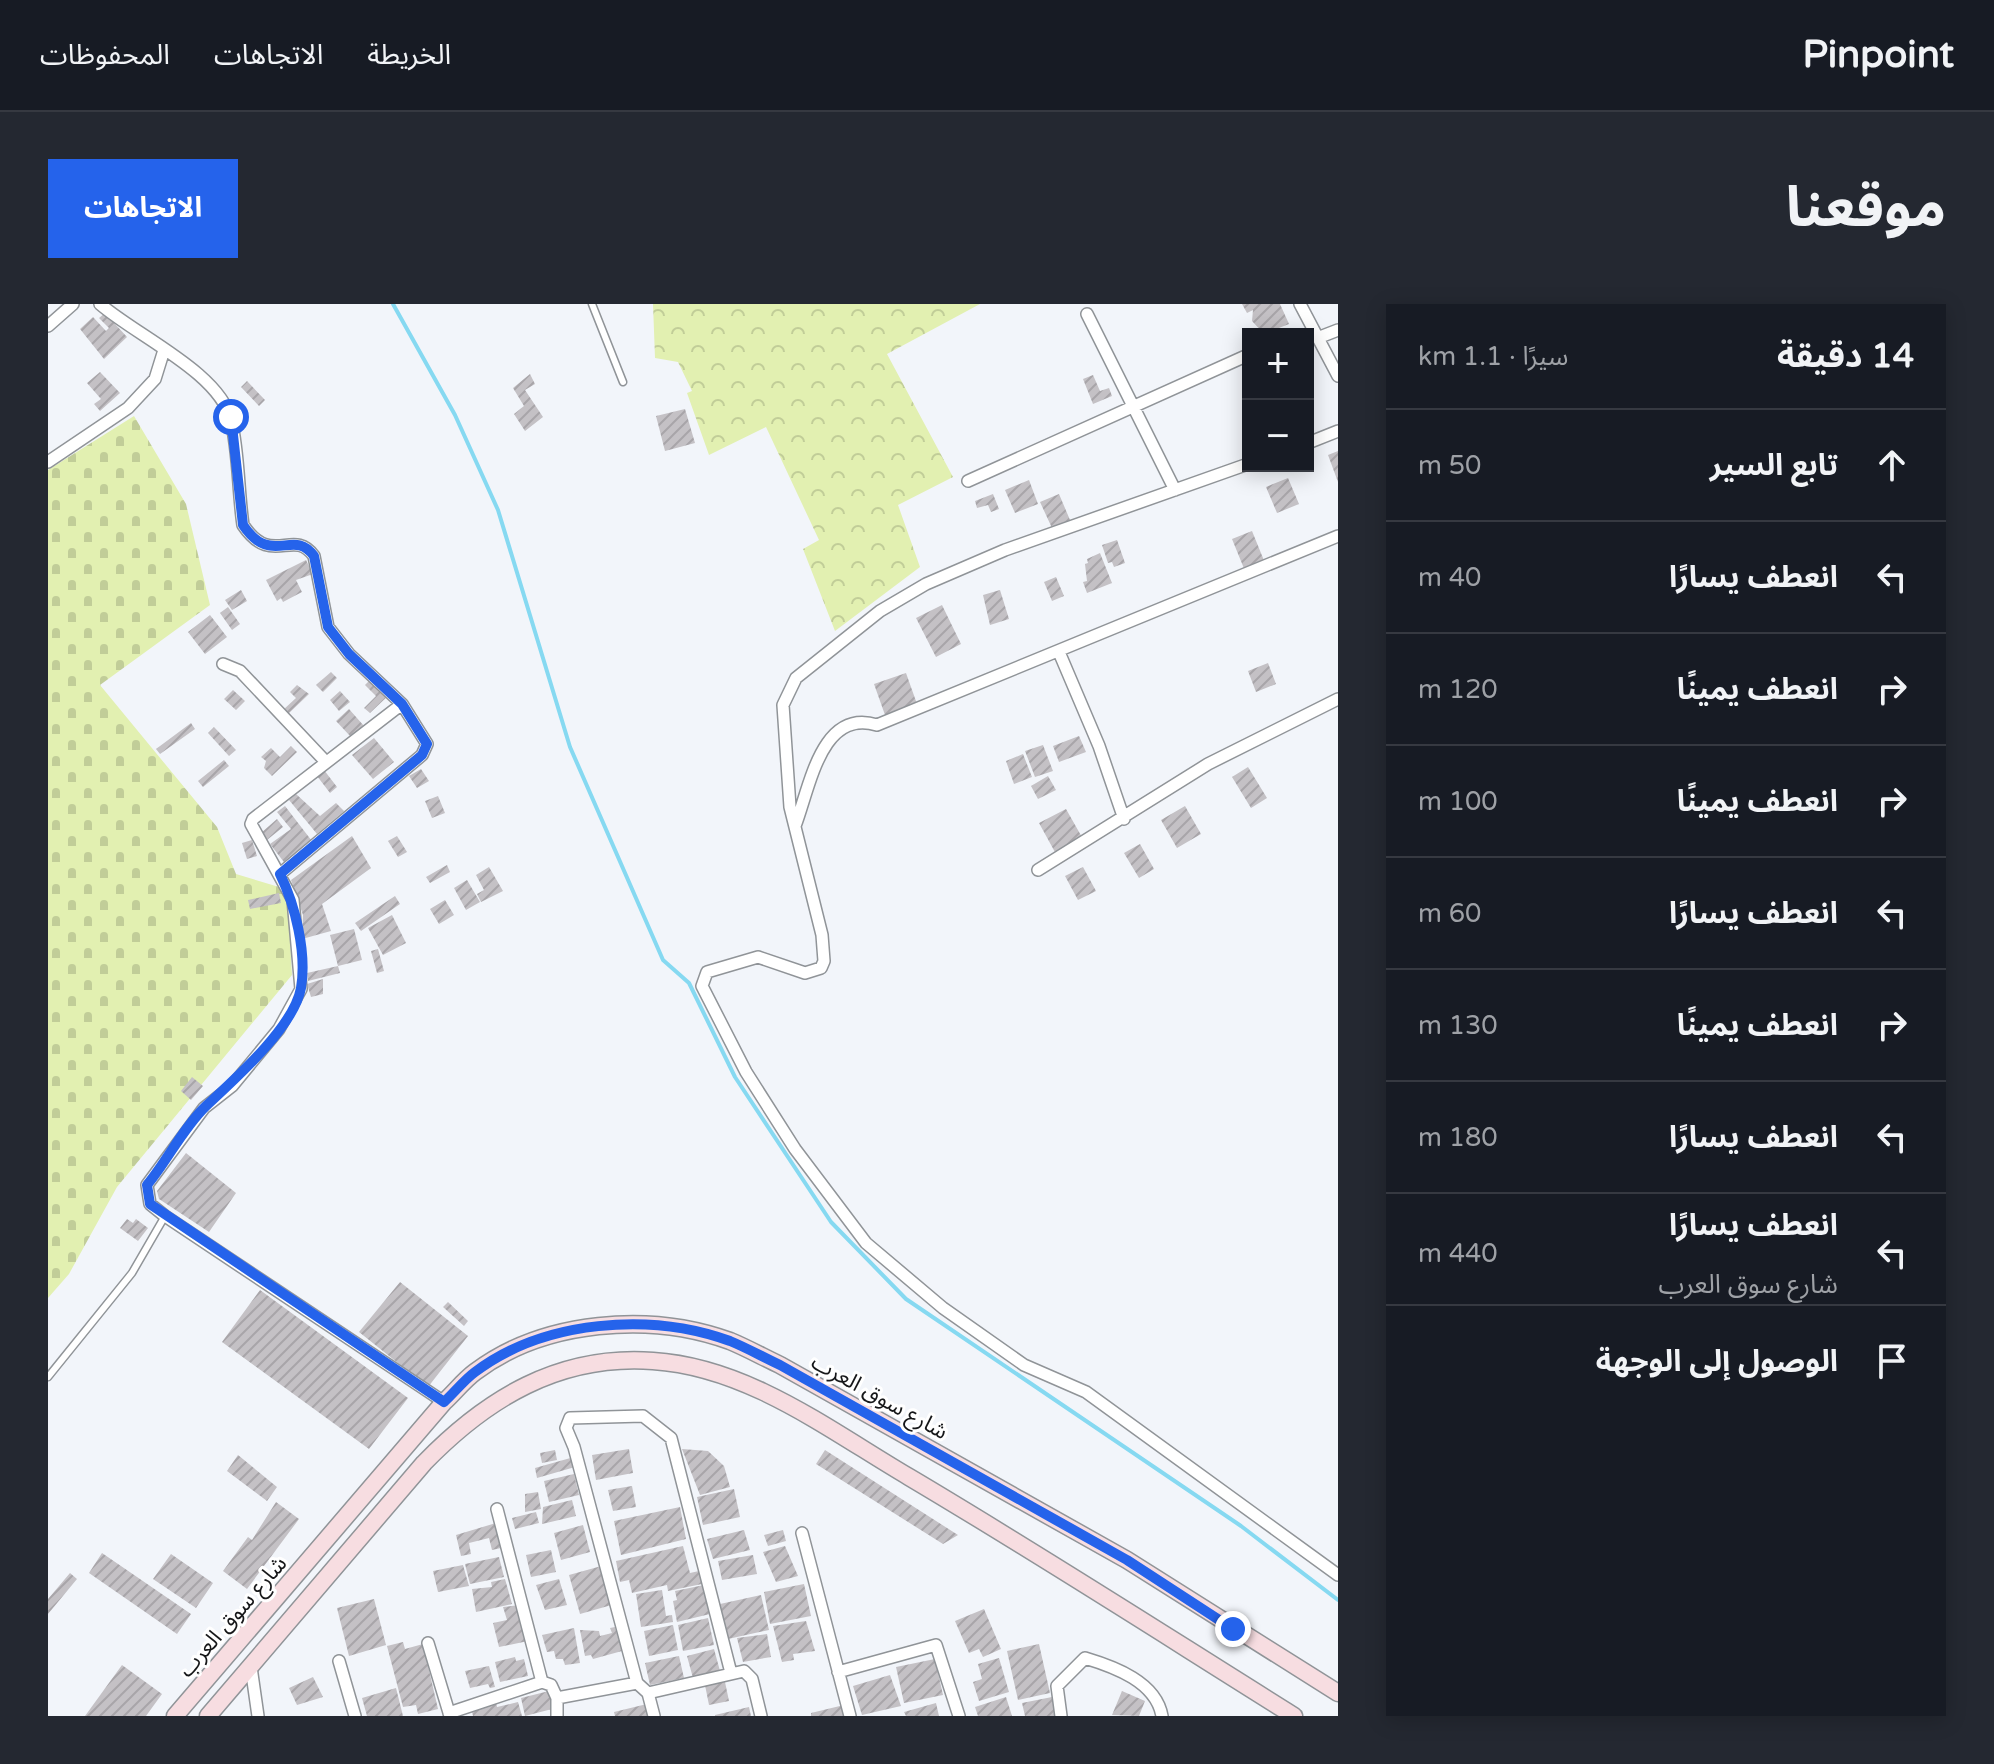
<!DOCTYPE html>
<html lang="ar">
<head>
<meta charset="utf-8">
<style>
  :root { --surface:#171b24; --page:#242831; --text:#f1f3f6; --muted:#9ea1a6; --line:#363941; --accent:#2563eb }
  body { margin:0; font-family:"Varela Round","Noto Sans Arabic",sans-serif; background:var(--page); color:var(--text); direction:rtl }
  .controls { position:absolute; right:24px; top:24px; display:grid; overflow:hidden; border-radius:0px; box-shadow:0 4px 20px #0003 }
  .controls button { width:72px; height:72px; display:grid; place-items:center; padding:0; border:0; border-bottom:2px solid var(--line); background:var(--surface); color:var(--text); font:40px sans-serif }
  .stop { position:absolute; width:24px; height:24px; margin:-18px; border:6px solid #2563eb; border-radius:50%; background:#fff }
  .stop.end { background:#2563eb; border-color:#fff; box-shadow:0 2px 8px #0008 }
  .list { margin:0; padding:0; list-style:none }
  h2 { display:flex; justify-content:space-between; align-items:center; height:104px; margin:0; padding:0 32px; font-size:34px }
  h2 small { font-size:26px; font-weight:400; color:var(--muted) }
  .list li { display:grid; grid-template-columns:52px 1fr auto; gap:24px; align-items:center; box-sizing:border-box; height:112px; padding:0 32px; border-top:2px solid var(--line) }
  .list b { display:block; font-size:30px; white-space:nowrap }
  .list p { margin:0; font-size:26px; white-space:nowrap; color:var(--muted) }
  .list em { font-size:26px; font-style:normal; color:var(--muted) }
  .icon { flex:none; width:44px; height:44px; fill:none; stroke:currentColor; stroke-width:2; stroke-linecap:round; stroke-linejoin:round }
  .map { position:relative; flex:none; width:1290px; height:1412px; overflow:hidden; direction:ltr; border-radius:0px }
  header { display:flex; align-items:center; gap:48px; box-sizing:border-box; height:112px; padding:0 40px; background:var(--surface); border-bottom:2px solid var(--line) }
  header strong { font-size:38px }
  nav { display:flex; gap:44px; margin-inline-start:auto; font-size:28px }
  .intro { display:flex; align-items:center; justify-content:space-between; box-sizing:border-box; height:192px; padding:0 48px }
  h1 { margin:0; font-size:56px }
  .button { padding:20px 36px; border-radius:0px; background:var(--accent); color:#fff; font-size:28px; font-weight:700 }
  main { display:flex; gap:48px; padding:0 48px }
  aside { flex:1; background:var(--surface); border-radius:0px; box-shadow:0 4px 20px #0003 }
  .map>svg:first-child { display:block }
  .forest { fill:url(#forest-crowns) }
  .cemetery { fill:url(#cemetery-stones) }
  .lines { fill:none; stroke-linecap:round; stroke-linejoin:round }
  .stream { stroke:#86d9f1; stroke-width:4 }
  .building { fill:url(#building-hatch) }
  .service-casing { stroke:#909498; stroke-width:9 }
  .minor-casing { stroke:#909498; stroke-width:14 }
  .secondary-casing { stroke:#909498; stroke-width:19 }
  .service { stroke:#fff; stroke-width:6 }
  .minor { stroke:#fff; stroke-width:11 }
  .secondary { stroke:#f7dde1; stroke-width:16 }
  .route { stroke:#2563eb; stroke-width:10 }
  .labels { text-anchor:middle; stroke-width:6; stroke-linejoin:round; paint-order:stroke }
  .street-label { font-size:22px; fill:#161719; stroke:#fff }
</style>
</head>
<body>
<header>
<strong>Pinpoint</strong>
<nav><a>الخريطة</a><a>الاتجاهات</a><a>المحفوظات</a></nav>
</header>
<div class="intro"><h1>موقعنا</h1><a class="button">الاتجاهات</a></div>
<main>
<aside>
<h2>14 دقيقة<small>سيرًا · 1.1 km</small></h2>
<ul class="list">
<li><svg class="icon" aria-label="ahead" viewBox="0 0 24 24"><path d="M12 20V5M6 11l6-6 6 6"/></svg><div><b>تابع السير</b></div><em>50 m</em></li>
<li><svg class="icon" aria-label="left" viewBox="0 0 24 24"><path d="M17 20v-9H6M10 6l-5 5 5 5"/></svg><div><b>انعطف يسارًا</b></div><em>40 m</em></li>
<li><svg class="icon" aria-label="right" viewBox="0 0 24 24"><path d="M7 20v-9h11M14 6l5 5-5 5"/></svg><div><b>انعطف يمينًا</b></div><em>120 m</em></li>
<li><svg class="icon" aria-label="right" viewBox="0 0 24 24"><path d="M7 20v-9h11M14 6l5 5-5 5"/></svg><div><b>انعطف يمينًا</b></div><em>100 m</em></li>
<li><svg class="icon" aria-label="left" viewBox="0 0 24 24"><path d="M17 20v-9H6M10 6l-5 5 5 5"/></svg><div><b>انعطف يسارًا</b></div><em>60 m</em></li>
<li><svg class="icon" aria-label="right" viewBox="0 0 24 24"><path d="M7 20v-9h11M14 6l5 5-5 5"/></svg><div><b>انعطف يمينًا</b></div><em>130 m</em></li>
<li><svg class="icon" aria-label="left" viewBox="0 0 24 24"><path d="M17 20v-9H6M10 6l-5 5 5 5"/></svg><div><b>انعطف يسارًا</b></div><em>180 m</em></li>
<li><svg class="icon" aria-label="left" viewBox="0 0 24 24"><path d="M17 20v-9H6M10 6l-5 5 5 5"/></svg><div><b>انعطف يسارًا</b><p>شارع سوق العرب</p></div><em>440 m</em></li>
<li><svg class="icon" aria-label="arrive" viewBox="0 0 24 24"><path d="M6 21V4h12l-3 4 3 4H6"/></svg><div><b>الوصول إلى الوجهة</b></div></li>
</ul>
</aside>
<div class="map">
<svg width="1290" height="1412" viewBox="0 0 1290 1412">
  <defs>
    <pattern id="forest-crowns" width="20" height="18" patternUnits="userSpaceOnUse" patternTransform="scale(2)"><rect width="20" height="18" fill="#e2f0b1"/><path d="M2 6a3 3 0 1 1 6 0M12 15a3 3 0 1 1 6 0" fill="none" stroke="#c1cd98"/></pattern>
    <pattern id="cemetery-stones" width="16" height="16" patternUnits="userSpaceOnUse" patternTransform="scale(2)"><rect width="16" height="16" fill="#e2f0b1"/><path d="M2 7V4a2 2 0 0 1 4 0v3zM10 15v-3a2 2 0 0 1 4 0v3z" fill="#c1cd98"/></pattern>
    <pattern id="building-hatch" width="6" height="6" patternUnits="userSpaceOnUse" patternTransform="scale(2)"><rect width="6" height="6" fill="#c4c1c5"/><path d="M-1 1l2-2M0 6l6-6M5 7l2-2" fill="none" stroke="#a8a5a9"/></pattern>
  </defs>
  <rect width="100%" height="100%" fill="#f2f5fa"/>
  <path class="forest" d="M605,0H932L839,50L905,173L850,201L872,263L787,327L755,245L771,236L718,123L661,151L639,89L644,87L630,58L607,54Z"/>
  <path class="cemetery" d="M86,112L138,200L162,301L52,381L169,523L188,570L231,583L240,600L244,671L69,883L21,970L0,994V166Z"/>
  <g class="lines">
    <path class="stream" d="M345,0L407,111L450,206L522,443L615,656L641,679L687,773L783,918L858,995L1193,1222L1290,1296"/>
  </g>
  <path class="building" d="M1194,0H1232L1241,20L1216,30L1204,17L1205,6L1199,9Z
    M57,9L79,33L56,55L32,25L45,13L58,27L61,24L51,14Z
    M52,68L72,89L52,107L46,100L53,95L39,79Z
    M482,70L487,80L477,86L495,113L477,127L466,110L476,102L465,84Z
    M1045,71L1052,87L1061,84L1064,92L1045,100L1035,75Z
    M199,77L217,96L211,102L193,83Z
    M637,105L647,139L617,147L608,112Z
    M1290,147V178L1280,151Z
    M1240,174L1251,200L1229,209L1218,183Z
    M981,176L990,200L967,209L957,186Z
    M945,190L951,205L943,208L940,201L929,204L927,197Z
    M1011,190L1022,216L1004,224L992,198Z
    M1204,227L1217,259L1197,267L1184,235Z
    M1069,236L1077,259L1066,263L1064,258L1060,259L1054,241Z
    M1052,249L1064,279L1039,289L1035,278L1039,277L1037,260L1040,259L1039,255Z
    M258,256L265,270L248,276L254,288L235,298L233,294L229,297L218,276Z
    M1008,273L1016,292L1004,297L996,278Z
    M193,286L199,297L184,306L177,296Z
    M952,286L961,315L942,321L935,291Z
    M894,301L913,340L888,353L868,314Z
    M180,303L192,320L184,326L172,309Z
    M162,311L179,333L157,350L140,328Z
    M1220,359L1228,380L1208,388L1200,367Z
    M283,368L289,374L275,388L268,381Z
    M858,369L869,400L837,411L826,380Z
    M325,373L342,390L322,409L316,404L328,392L317,381Z
    M249,381L261,390L239,411L235,406L248,394L242,388Z
    M185,386L197,397L188,406L176,395Z
    M292,387L302,398L291,407L282,396Z
    M301,405L316,422L303,433L288,417Z
    M143,419L147,425L112,450L108,445Z
    M166,423L188,446L181,452L160,429Z
    M1031,432L1038,448L1011,458L1005,442Z
    M326,434L346,458L325,475L304,451Z
    M995,441L1005,467L987,473L977,447Z
    M243,442L249,448L224,472L216,464L218,457L213,453L223,444L232,453Z
    M975,450L984,473L966,480L958,457Z
    M176,456L181,462L155,483L150,477Z
    M1200,463L1219,494L1203,504L1184,473Z
    M373,465L381,477L369,484L361,472Z
    M276,466L289,483L282,489L269,472Z
    M1000,472L1008,486L990,495L983,482Z
    M248,490L272,512L288,499L296,507L269,530L241,496Z
    M390,492L397,509L384,514L377,497Z
    M237,502L267,541L239,562L222,540L243,525L229,508Z
    M1137,502L1153,530L1129,544L1113,516Z
    M1018,505L1035,535L1008,550L991,519Z
    M229,515L235,523L219,536L213,529Z
    M304,532L323,564L274,600L283,627L254,635L255,611L243,576Z
    M349,532L359,548L350,553L340,537Z
    M204,536L209,552L199,555L194,539Z
    M1092,540L1106,565L1091,574L1076,549Z
    M399,561L402,568L382,579L378,573Z
    M441,563L455,587L433,598L429,590L436,586L428,571Z
    M1035,563L1048,587L1030,596L1017,572Z
    M419,576L432,598L418,606L406,584Z
    M231,589L233,599L202,605L200,596Z
    M347,592L352,600L313,627L307,619Z
    M397,596L406,611L391,620L382,605Z
    M344,611L358,639L335,651L320,624Z
    M306,625L314,656L290,662L282,631Z
    M330,645L336,667L329,669L323,647Z
    M290,662L292,669L260,677L259,669Z
    M275,675V690L263,693L259,680Z
    M144,773L155,782L143,796L133,787Z
    M138,849L188,889L161,928L111,895L109,887Z
    M79,915L85,919L88,915L100,924L90,937L72,924Z
    M352,978L420,1032L380,1083L311,1028Z
    M212,986L360,1094L321,1145L174,1038Z
    M400,998L420,1017L416,1022L395,1003Z
    M581,1145L585,1169L548,1176L544,1151Z
    M634,1145L660,1147L676,1162L682,1183L652,1191Z
    M507,1146L509,1156L494,1159L492,1149Z
    M777,1146L910,1231L895,1240L768,1160Z
    M190,1151L229,1183L219,1197L179,1167Z
    M526,1153L527,1163L489,1174L487,1164Z
    M526,1170L531,1191L501,1198L496,1177Z
    M584,1182L588,1203L565,1207L560,1186Z
    M686,1185L692,1213L655,1221L649,1193Z
    M490,1188L493,1205L477,1208V1190Z
    M524,1196L528,1212L494,1220L495,1203Z
    M228,1198L251,1215L199,1285L175,1267L200,1233L204,1236Z
    M632,1203L638,1235L573,1251L566,1217Z
    M488,1208L491,1219L467,1225L464,1214Z
    M448,1219L453,1244L444,1246L441,1234L421,1239L423,1250L413,1252L408,1231Z
    M535,1221L542,1248L513,1256L506,1229Z
    M696,1226L702,1246L665,1255L659,1235Z
    M735,1226L738,1237L720,1242L716,1231Z
    M635,1242L642,1269L651,1267L654,1280L620,1287L619,1281L584,1289L581,1276L572,1278L568,1257Z
    M737,1242L750,1272L728,1278L715,1248Z
    M503,1246L508,1268L483,1273L478,1251Z
    M54,1249L143,1310L129,1330L41,1269Z
    M123,1250L165,1279L148,1304L105,1275Z
    M705,1251L709,1270L674,1276L670,1257Z
    M451,1253L456,1273L422,1280L417,1260Z
    M415,1261L421,1282L390,1288L385,1267Z
    M557,1261L567,1300L532,1310L521,1271Z
    M22,1269L29,1275L0,1310V1295Z
    M457,1275L464,1300L428,1308L424,1285L444,1283L443,1278Z
    M511,1275L519,1301L497,1306L488,1281Z
    M756,1280L763,1312L722,1320L716,1288Z
    M656,1281L662,1310L629,1318L625,1297L629,1296L627,1287Z
    M614,1286L618,1312L624,1311L625,1318L593,1323L588,1290Z
    M713,1291L721,1326L680,1335L672,1300Z
    M326,1295L338,1341L301,1352L289,1304Z
    M471,1301L480,1337L451,1343L445,1319L459,1316L455,1303Z
    M936,1305L953,1345L935,1353L931,1345L921,1349L907,1317Z
    M660,1314L666,1341L635,1347L630,1321Z
    M758,1317L767,1347L745,1350L746,1356L734,1358L725,1322Z
    M625,1321L630,1346L601,1352L596,1327Z
    M567,1323L574,1347L545,1355L543,1351L537,1352L532,1326L551,1327L552,1332L564,1329L562,1324Z
    M526,1324L532,1359L517,1361L515,1355H508L506,1347L499,1348L494,1331Z
    M719,1330L723,1353L695,1358L689,1334Z
    M355,1338L357,1345L375,1340L390,1405L370,1410L368,1401L355,1403L339,1342Z
    M991,1340L1002,1389L970,1396L959,1347Z
    M666,1345L672,1367L645,1374L639,1352Z
    M631,1352L636,1374L602,1381L597,1359Z
    M467,1353L468,1357L476,1355L480,1372L452,1378L447,1358Z
    M951,1354L961,1388L931,1397L925,1378L934,1375L930,1360Z
    M887,1355L895,1391L856,1399L848,1363Z
    M74,1361L114,1390L98,1412H37Z
    M441,1362L447,1383L442,1384L440,1380L422,1384L417,1367Z
    M842,1371L853,1402L814,1411L805,1382Z
    M265,1373L275,1393L249,1401L241,1384Z
    M677,1378L681,1397L661,1401L657,1381Z
    M348,1384L355,1412H319L314,1394Z
    M501,1387L504,1405L477,1412L473,1394Z
    M1074,1387L1097,1397L1091,1412L1064,1411Z
    M958,1393L964,1412H930L927,1403Z
    M1004,1393L1008,1412H977L974,1399Z
    M448,1398L449,1403L470,1398L474,1412H425L424,1408Z
    M888,1399L891,1412H858L856,1408Z
    M599,1400L602,1412H567L566,1408Z
    M796,1401L799,1412H763V1409Z
    M701,1403L703,1412H667V1411Z"/>
  <g class="lines">
    <g class="service-casing">
      <path id="service" d="M544,0L575,78
        M0,1073L84,969L117,912"/>
    </g>
    <g class="minor-casing">
      <path id="minor" d="M52,0C89,32 172,69 183,116C191,150 190,187 195,221C224,264 245,223 266,252L280,323L301,350L354,400L379,440L374,451L232,570
        M1252,0L1290,72
        M1039,10L1127,186
        M0,22L25,0
        M1260,30L1272,33L1290,26
        M1260,139L1290,127
        M0,158L80,104L107,75L116,46
        M1200,160L957,246L878,280L832,307L748,374L735,401L742,503L774,631L776,657L773,664L757,669L710,653L659,668L654,682L698,768L747,845L818,939L895,1004L976,1061L1038,1088L1290,1271
        M920,177L1200,51
        M1011,348L1051,442L1076,515
        M175,360L192,367L278,458
        M354,400L205,515L203,520L245,596L253,685L231,725L184,782L156,804L99,881L102,900L117,912L396,1098
        M747,522C762,483 773,404 829,421L1290,232
        M990,566L1160,460L1290,395
        M449,1205L494,1378L503,1381L509,1394V1412
        M754,1229L802,1412
        M380,1339L402,1412
        M291,1357L307,1412
        M203,1363L210,1412
        M790,1368L888,1341L911,1412
        M600,1389L696,1367L704,1375L713,1412
        M509,1394L589,1379
        M401,1409L494,1378
        M606,1412L600,1389L589,1379L526,1143L518,1124L522,1114L595,1112L623,1134L683,1369
        M1013,1412L1009,1382L1037,1354C1067,1363 1108,1378 1114,1412"/>
    </g>
    <g class="secondary-casing">
      <path id="secondary" d="M127,1412L396,1098C406,1089 416,1076 427,1068C496,1016 602,1008 682,1037C699,1044 715,1053 732,1061L1079,1256L1290,1389
        M160,1412L376,1159C438,1095 511,1050 605,1057C700,1063 781,1126 861,1173C991,1250 1118,1332 1246,1412"/>
    </g>
    <use href="#service" class="service"/>
    <use href="#minor" class="minor"/>
    <use href="#secondary" class="secondary"/>
  </g>
  <g class="lines">
    <path class="route" d="M183,113L195,221C224,264 245,223 266,252L280,323L301,350L354,400L379,440L374,451L232,570C247,601 259,648 253,684C246,723 186,776 158,802C135,824 119,857 99,881L102,900L396,1098C406,1089 416,1076 427,1068C496,1016 602,1008 682,1037C699,1044 715,1053 732,1061L1079,1256L1185,1325"/>
  </g>
  <g class="labels">
    <g class="street-label">
      <text transform="translate(832 1092) rotate(29)" y="8">شارع سوق العرب</text>
      <text transform="translate(184 1312) rotate(-49)" y="8">شارع سوق العرب</text>
    </g>
  </g>
</svg>
<div class="controls">
<button>+</button>
<button>−</button>
</div>
<div class="stop" style="left:183px;top:113px"></div>
<div class="stop end" style="left:1185px;top:1325px"></div>
</div>
</main>
</body>
</html>
